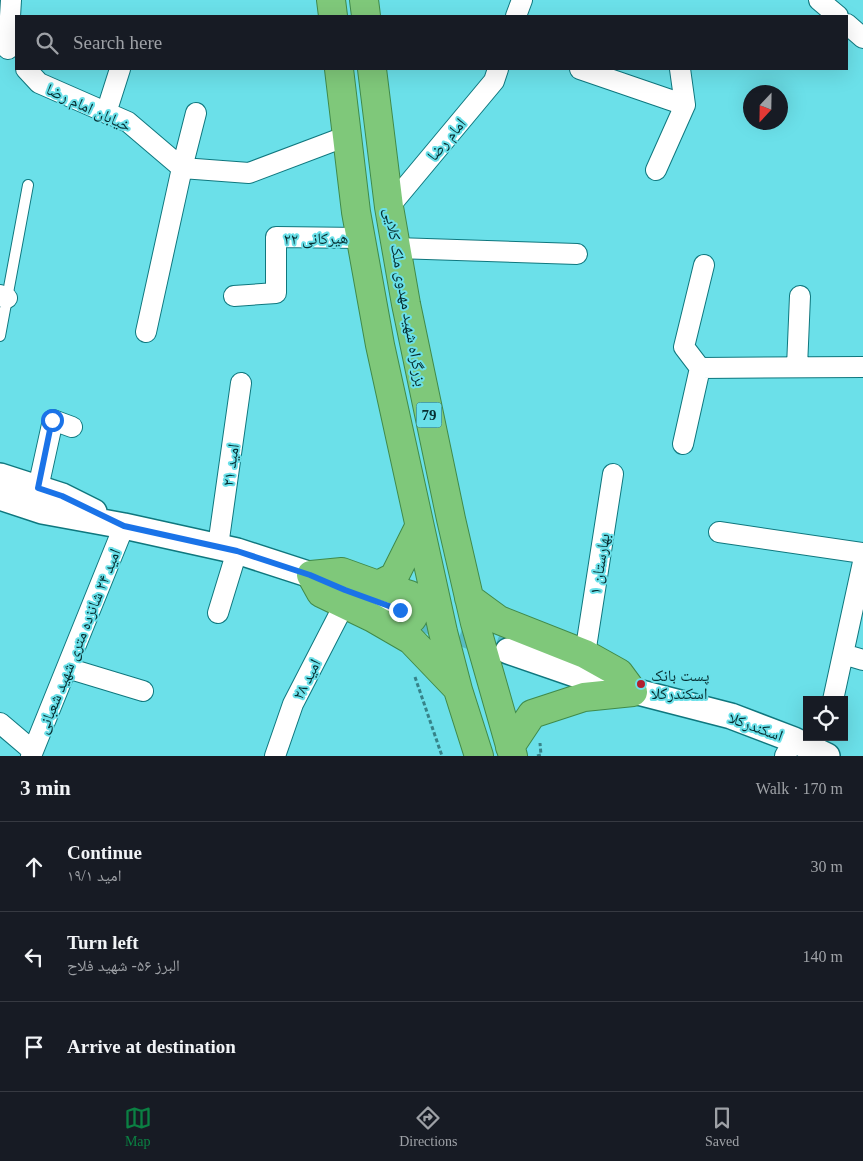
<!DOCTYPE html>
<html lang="en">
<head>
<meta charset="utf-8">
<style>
  :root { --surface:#171b24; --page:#242831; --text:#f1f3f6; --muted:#9ea1a6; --line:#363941; --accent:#0b8043 }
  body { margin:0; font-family:"Times New Roman","Noto Naskh Arabic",serif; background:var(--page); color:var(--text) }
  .controls { position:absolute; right:15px; bottom:15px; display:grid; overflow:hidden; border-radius:0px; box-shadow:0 5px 20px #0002 }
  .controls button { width:45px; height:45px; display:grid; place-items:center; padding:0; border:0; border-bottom:1px solid var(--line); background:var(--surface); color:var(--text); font:25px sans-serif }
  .compass { position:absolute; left:743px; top:85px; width:45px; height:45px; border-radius:50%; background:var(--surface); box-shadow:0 5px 20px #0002; rotate:202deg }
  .stop { position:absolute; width:15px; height:15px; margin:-11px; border:4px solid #1a73e8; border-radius:50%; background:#fff }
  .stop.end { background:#1a73e8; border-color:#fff; box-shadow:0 1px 5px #0008 }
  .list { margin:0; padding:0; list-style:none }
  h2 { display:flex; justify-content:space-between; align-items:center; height:65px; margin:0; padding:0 20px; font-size:21px }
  h2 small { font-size:16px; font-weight:400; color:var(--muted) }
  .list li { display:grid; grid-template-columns:32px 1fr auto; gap:15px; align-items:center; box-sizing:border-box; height:90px; padding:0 20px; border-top:1px solid var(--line) }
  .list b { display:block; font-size:19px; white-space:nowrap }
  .list p { margin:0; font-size:16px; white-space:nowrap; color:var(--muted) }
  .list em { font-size:16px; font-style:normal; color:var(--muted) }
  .icon { flex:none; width:28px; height:28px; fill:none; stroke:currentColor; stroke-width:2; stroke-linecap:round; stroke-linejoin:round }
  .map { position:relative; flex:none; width:863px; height:756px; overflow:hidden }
  .search { position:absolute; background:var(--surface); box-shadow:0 5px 20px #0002; left:15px; right:15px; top:15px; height:55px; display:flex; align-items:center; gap:12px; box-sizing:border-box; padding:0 18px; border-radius:0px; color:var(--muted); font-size:19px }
  .sheet { height:335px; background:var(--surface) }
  nav { display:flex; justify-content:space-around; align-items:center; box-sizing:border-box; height:70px; border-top:1px solid var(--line); background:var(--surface); font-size:14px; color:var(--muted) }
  nav a { display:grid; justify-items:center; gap:2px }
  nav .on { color:var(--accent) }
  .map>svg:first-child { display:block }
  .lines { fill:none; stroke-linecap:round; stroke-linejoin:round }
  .tertiary-tunnel { stroke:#57bcc4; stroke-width:25; stroke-dasharray:25 12; stroke-linecap:butt }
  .service-casing { stroke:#0f777e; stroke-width:12 }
  .minor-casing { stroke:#0f777e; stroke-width:22 }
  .tertiary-casing { stroke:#0f777e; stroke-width:28 }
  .trunk-casing { stroke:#408a4a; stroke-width:30 }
  .path { stroke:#368389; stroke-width:3; stroke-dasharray:4 2.5; stroke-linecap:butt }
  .service { stroke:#fff; stroke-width:10 }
  .minor { stroke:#fff; stroke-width:20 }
  .tertiary { stroke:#fff; stroke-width:25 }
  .trunk { stroke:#7fc87a; stroke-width:28 }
  .route { stroke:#1a73e8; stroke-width:6 }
  .poi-dot { fill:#b11f2e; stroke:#6be0e9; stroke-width:2 }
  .labels { text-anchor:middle; stroke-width:4; stroke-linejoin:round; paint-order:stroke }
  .shield { fill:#6be0e9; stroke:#246368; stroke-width:1 }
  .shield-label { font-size:15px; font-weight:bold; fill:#062e31 }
  .street-label { font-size:16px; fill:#062e31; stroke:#6be0e9 }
  .poi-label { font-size:16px; fill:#062e31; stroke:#6be0e9; text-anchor:start }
</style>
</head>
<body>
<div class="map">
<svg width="863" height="756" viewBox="0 0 863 756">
  <rect width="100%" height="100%" fill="#6be0e9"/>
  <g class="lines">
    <path class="tertiary-tunnel" d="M426,620L508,651"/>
    <g class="service-casing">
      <path id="service" d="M0,336L28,185"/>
    </g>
    <g class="minor-casing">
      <path id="minor" d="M819,0L838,16
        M516,16L522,0
        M847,24L863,38
        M8,49L11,0
        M26,69L39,83L128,122L182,168L249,173L347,136
        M580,69L685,105L656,170
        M680,69L685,105
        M106,113L120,69
        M389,207L494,81L498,69
        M396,248L577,254
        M0,295L7,298
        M234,296L276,293V237L361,238
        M146,332L182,168L196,113
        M797,367L800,296
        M700,368L684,347L704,265
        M683,444L700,368L863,367
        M38,488L53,420L72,427
        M719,532L863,553
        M218,546L241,383
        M218,613L237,551
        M585,654L613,474
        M843,654L863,660
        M67,668L143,691
        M833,700L863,562
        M0,723L33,751
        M31,756L124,526
        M275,756L293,704L344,605
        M785,756L794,740"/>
    </g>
    <g class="tertiary-casing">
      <path id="tertiary" d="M0,476L62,496L94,512
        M0,497L42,511L124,526L237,551L311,575L345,590L399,610
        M508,651L595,681L731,716L794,740L827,756"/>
    </g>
    <g class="trunk-casing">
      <path id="trunk" d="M331,0L333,16
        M364,0L366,16
        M339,69L356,212L380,345L443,632L458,690L479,756
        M372,69L389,207L406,304L451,519L475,623L513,756
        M419,527L394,577L378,585L342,572L311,575L321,593L373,618L411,640L456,687
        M378,585L410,595C420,616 413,623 392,629
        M469,598L499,620L585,654L619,673L633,692L584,697L532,714L510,747"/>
    </g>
    <path class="path" d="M415,677L442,756
      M537,756L541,755L540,743"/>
    <use href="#service" class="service"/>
    <use href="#minor" class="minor"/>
    <use href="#tertiary" class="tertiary"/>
    <use href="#trunk" class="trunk"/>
  </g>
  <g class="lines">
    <path class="route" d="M52,420L38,488L62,496L124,526L237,551L310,575L345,590L400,610"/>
  </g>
  <circle class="poi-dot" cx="641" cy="684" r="5"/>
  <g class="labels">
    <rect class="shield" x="416.5" y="402.5" width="25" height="25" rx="4"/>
    <g class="shield-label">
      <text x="429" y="420">79</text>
    </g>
    <g class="street-label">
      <text transform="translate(89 107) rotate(25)" y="6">خیابان امام رضا</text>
      <text transform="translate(446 139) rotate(-50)" y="6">امام رضا</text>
      <text transform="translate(316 238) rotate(-1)" y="6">هیرکانی ۲۲</text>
      <text transform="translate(406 297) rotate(80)" y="6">بزرگراه شهید مهدوی ملک کلایی</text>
      <text transform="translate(230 465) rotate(-82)" y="6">امید ۲۱</text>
      <text transform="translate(599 564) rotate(-81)" y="6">بهارستان ۱</text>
      <text transform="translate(78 641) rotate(-68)" y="6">امید ۲۴ شانزده متری شهید شعبانی</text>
      <text transform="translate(306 679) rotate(-63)" y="6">امید ۲۸</text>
      <text transform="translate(756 726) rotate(20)" y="6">اسکندرکلا</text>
    </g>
    <g class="poi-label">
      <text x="651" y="681">پست بانک<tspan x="651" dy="18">اسکندرکلا</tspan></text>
    </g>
  </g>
</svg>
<div class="controls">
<button><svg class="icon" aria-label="locate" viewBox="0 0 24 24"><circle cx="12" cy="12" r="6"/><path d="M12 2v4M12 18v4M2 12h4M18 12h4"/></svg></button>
</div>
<svg class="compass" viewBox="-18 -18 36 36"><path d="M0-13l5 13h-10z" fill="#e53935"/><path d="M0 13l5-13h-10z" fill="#9ea1a6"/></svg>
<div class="stop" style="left:52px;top:420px"></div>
<div class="stop end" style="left:400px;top:610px"></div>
<div class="search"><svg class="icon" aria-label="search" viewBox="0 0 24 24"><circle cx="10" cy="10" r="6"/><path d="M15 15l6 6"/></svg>Search here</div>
</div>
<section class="sheet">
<h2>3 min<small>Walk · 170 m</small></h2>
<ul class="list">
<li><svg class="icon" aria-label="ahead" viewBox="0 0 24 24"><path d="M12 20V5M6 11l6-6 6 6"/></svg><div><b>Continue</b><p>امید ۱۹/۱</p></div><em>30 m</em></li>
<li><svg class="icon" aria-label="left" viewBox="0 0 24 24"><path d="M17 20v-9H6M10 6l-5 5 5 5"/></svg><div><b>Turn left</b><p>البرز ۵۶- شهید فلاح</p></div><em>140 m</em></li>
<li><svg class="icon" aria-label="arrive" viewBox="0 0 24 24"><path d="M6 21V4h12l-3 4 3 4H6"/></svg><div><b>Arrive at destination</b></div></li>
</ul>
</section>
<nav>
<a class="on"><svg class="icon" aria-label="map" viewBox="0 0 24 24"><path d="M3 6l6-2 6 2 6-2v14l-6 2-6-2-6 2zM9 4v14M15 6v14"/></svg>Map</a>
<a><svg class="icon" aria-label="directions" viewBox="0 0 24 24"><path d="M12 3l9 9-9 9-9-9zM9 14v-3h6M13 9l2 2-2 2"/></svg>Directions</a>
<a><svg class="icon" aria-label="saved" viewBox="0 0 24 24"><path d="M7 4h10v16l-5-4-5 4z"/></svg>Saved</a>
</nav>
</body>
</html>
